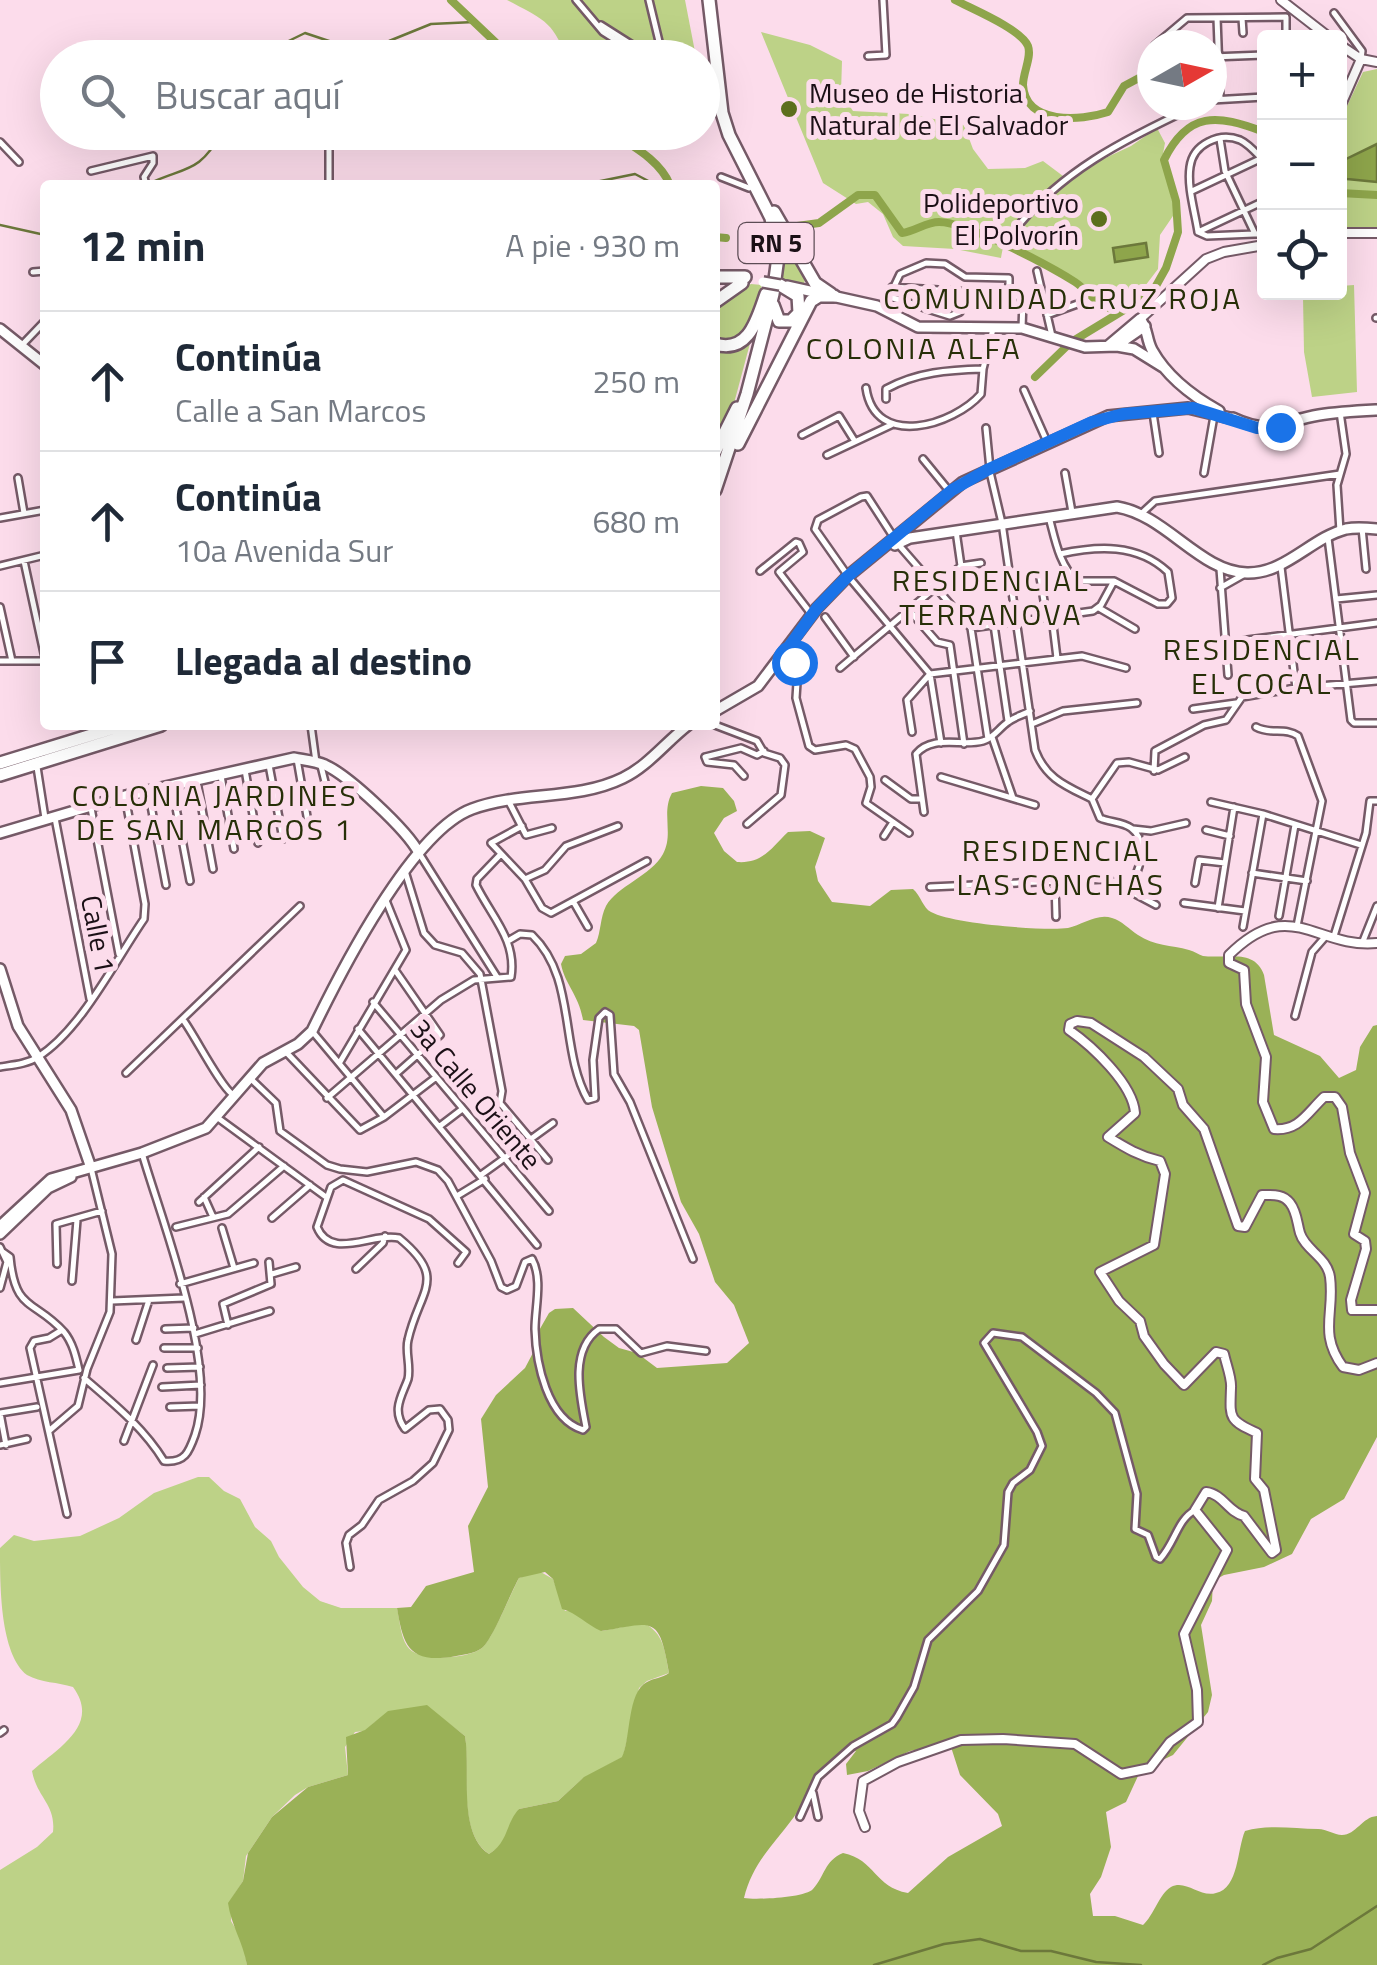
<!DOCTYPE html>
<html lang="es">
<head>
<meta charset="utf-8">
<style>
  :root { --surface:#fff; --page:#f2f2f3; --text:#1f2937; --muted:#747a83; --line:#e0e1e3 }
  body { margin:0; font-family:"Titillium Web",sans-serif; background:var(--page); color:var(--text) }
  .controls { position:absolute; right:30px; top:30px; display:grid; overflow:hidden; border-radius:10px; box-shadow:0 10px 40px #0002 }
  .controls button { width:90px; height:90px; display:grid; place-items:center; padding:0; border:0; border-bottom:2px solid var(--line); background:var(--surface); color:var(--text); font:50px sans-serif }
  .compass { position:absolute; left:1137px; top:30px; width:90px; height:90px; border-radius:50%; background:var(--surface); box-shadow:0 10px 40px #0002; rotate:81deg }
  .stop { position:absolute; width:30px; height:30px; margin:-22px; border:8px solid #1a73e8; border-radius:50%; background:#fff }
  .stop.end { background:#1a73e8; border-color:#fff; box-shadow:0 2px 10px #0008 }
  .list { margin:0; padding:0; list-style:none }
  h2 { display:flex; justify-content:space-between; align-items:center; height:130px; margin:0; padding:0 40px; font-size:42px }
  h2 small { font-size:32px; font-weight:400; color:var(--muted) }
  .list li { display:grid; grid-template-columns:65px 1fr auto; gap:30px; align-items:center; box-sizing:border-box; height:140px; padding:0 40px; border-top:2px solid var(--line) }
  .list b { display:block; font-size:38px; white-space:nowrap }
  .list p { margin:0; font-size:32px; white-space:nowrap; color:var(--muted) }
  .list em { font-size:32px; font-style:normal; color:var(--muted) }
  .icon { flex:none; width:55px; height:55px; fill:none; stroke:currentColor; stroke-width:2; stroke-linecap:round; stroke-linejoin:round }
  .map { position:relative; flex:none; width:1377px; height:1965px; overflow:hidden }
  .search { position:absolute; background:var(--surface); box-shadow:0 10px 40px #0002; left:40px; top:40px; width:680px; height:110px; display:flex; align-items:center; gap:25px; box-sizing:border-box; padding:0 35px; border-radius:55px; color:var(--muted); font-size:38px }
  .panel { position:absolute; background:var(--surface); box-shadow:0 10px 40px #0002; left:40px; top:180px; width:680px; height:550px; border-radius:10px }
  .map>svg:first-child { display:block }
  .green { fill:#bdd287 }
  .forest { fill:#9ab157; fill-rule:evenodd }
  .water { fill:#8ea54b; stroke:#6c783b; stroke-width:2.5 }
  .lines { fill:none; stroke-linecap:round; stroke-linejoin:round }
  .stream { stroke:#6c783b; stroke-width:2.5 }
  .river { stroke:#8ea54b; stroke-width:8 }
  .minor-casing { stroke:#755a67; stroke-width:10 }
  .tertiary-casing { stroke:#755a67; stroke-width:12 }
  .secondary-casing { stroke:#755a67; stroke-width:14 }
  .trunk-casing { stroke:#755a67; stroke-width:16 }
  .minor { stroke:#fff; stroke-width:5 }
  .tertiary { stroke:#fff; stroke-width:8 }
  .secondary { stroke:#fff; stroke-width:9 }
  .trunk { stroke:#fff; stroke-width:11 }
  .secondary-bridge-casing { stroke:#755a67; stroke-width:14; stroke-linecap:butt }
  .secondary-bridge { stroke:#fff; stroke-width:9 }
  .route { stroke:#1a73e8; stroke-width:12 }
  .poi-dot { fill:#5c6f1c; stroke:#fcdceb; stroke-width:4 }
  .labels { text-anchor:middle; stroke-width:10; stroke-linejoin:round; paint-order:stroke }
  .shield { fill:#fcdceb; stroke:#5e4d56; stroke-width:2.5 }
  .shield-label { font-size:25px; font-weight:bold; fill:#1b1016 }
  .poi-label { font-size:28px; fill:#1b1016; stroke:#fcdceb; text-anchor:start }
  .street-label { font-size:28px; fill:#1b1016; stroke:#fcdceb }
  .neighbourhood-label { font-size:30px; letter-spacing:2.5px; fill:#272f08; stroke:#fcdceb }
</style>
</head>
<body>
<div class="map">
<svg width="1377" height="1965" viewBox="0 0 1377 1965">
  <rect width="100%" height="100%" fill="#fcdceb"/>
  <path class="green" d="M507,0H685L696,57H566C553,20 540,18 507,0Z
    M761,32L810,45L842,61L841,93L853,111L909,114L964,125L973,149L988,169L1025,168L1043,161L1063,176C1037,199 1006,222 1001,258L955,249L903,246L893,237L883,214L868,202L856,204L823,183Z
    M1377,69V230L1340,229V121L1363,72Z
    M1157,128L1165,143L1162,159L1175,213L1160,235L1158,269L1142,290L1100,297L1012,242L1021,225L1050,196L1086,167L1131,146Z
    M786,250H790L806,275L804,284L780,281L782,254Z
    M751,284L762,285L751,323L736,341L715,338V305Z
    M1354,285L1357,392L1312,397L1304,352L1303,297H1311V293L1340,292V286Z
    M752,336L733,407L715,447V346Z
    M198,1477H209L224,1491L240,1499L255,1527L271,1541L279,1557L303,1587L320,1601L341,1608H397C400,1621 400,1635 407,1646C417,1663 468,1659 482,1648C492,1640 511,1593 519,1578L539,1571L553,1579L565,1611L572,1610L602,1631L643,1623C664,1632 665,1652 669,1673L647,1681L639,1688L623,1757L582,1779L558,1801L519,1809L502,1845L489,1854C457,1832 470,1771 465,1736L429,1708L375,1722L365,1731L355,1732L345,1747L348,1775L308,1787L295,1795L272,1817L246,1856L243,1881L232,1898L231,1921L243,1941L247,1965H0V1870L37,1847L53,1832C56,1804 37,1798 32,1771C58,1748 101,1725 73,1687C58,1682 41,1683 27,1675C0,1654 0,1586 0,1548L14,1535L34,1541L80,1536L119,1518L154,1493Z"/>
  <path class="forest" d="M701,786L723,788L734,801L737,811L724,818L714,833L724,851L737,862C763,864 772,847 788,832L810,831L825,838L815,867L818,881L832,902L870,906L891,890L913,889C921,896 923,908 931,912C953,924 1044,931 1068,928C1082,925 1097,913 1112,918C1122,921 1129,929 1138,935C1154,946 1171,945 1189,950C1194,951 1199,955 1203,956C1225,959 1255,948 1264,975L1274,1035L1320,1056L1339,1078L1356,1070L1360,1047L1373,1026L1377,1025V1437L1344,1499L1311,1519L1292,1554L1264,1567L1224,1575L1213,1581L1212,1601L1201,1625L1212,1695L1208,1712L1173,1755L1148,1767L1138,1776L1126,1802L1106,1812L1111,1847L1101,1877L1090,1894L1093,1916H1115L1143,1925C1154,1915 1159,1894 1171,1887C1186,1879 1200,1898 1216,1893C1239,1888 1237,1849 1245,1831C1270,1824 1294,1829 1318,1829C1327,1829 1334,1835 1342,1835C1356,1835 1362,1817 1377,1816V1965H247C243,1942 231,1925 228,1903L243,1881L248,1853L272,1817L308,1787L348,1775L346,1737L365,1730L388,1711L427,1705L460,1732L465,1736C471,1770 457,1833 489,1854C509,1842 505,1824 519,1809L558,1801L584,1777L622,1757C631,1738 627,1692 647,1682C654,1678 662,1678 669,1673C659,1613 653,1623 601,1631C587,1625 577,1613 562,1609L553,1579L545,1572L519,1578C510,1594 493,1639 482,1648C474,1654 461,1655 451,1657C408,1663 403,1644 397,1608L411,1607L426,1586L474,1572L468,1526L488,1487L481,1419L496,1395L525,1368L535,1349L537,1334L549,1313L555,1309L573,1308L604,1337L619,1348L637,1353L657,1368L727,1363L749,1343L734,1305L715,1282L699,1234L681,1202L652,1107L639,1030L634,1026L583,1020C579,995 565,985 561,964L565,956L581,954L596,943C601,932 600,918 606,906C617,886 651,876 663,854C674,834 661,813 672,793ZM942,1745L951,1747L960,1775L998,1814L1002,1826L948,1857L908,1893C874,1887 876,1860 843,1853C824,1861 825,1876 813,1889C805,1898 755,1900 744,1898C753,1860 778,1841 798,1811C815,1787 819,1755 856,1751L846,1764L847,1775L868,1771L910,1751Z"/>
  <path class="water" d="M1377,144V182L1347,179L1340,175L1342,161Z
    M1146,243L1148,257L1115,262L1113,248Z"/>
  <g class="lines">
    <path class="stream" d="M262,58L264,53L305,33L350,48L389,41L431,24L474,22
      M148,184C186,166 199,174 222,132
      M581,185L635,174L656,185
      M0,225L45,235
      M874,1965L944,1944L980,1939L1021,1951H1051L1096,1962L1141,1965
      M1263,1965L1277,1958L1311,1949L1377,1906"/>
    <path class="river" d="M451,0L512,58
      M955,0C972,9 1021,29 1028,46C1032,57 1023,72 1023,85C1025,125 1081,121 1108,112L1124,86L1152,71
      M611,132C632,146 660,160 670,185
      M1340,193L1377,195
      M790,227L819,223L858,195H875L902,233C916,231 926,222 939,222C967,222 1050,266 1075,282C1090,292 1101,311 1120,310
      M715,237L726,238
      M1073,341L1152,293L1166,268L1178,232L1176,201L1164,160C1188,111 1217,114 1264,132
      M1035,377L1067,346"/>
    <g class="minor-casing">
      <path id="minor" d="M576,0L603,32L644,58
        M649,0L663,58
        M1334,13L1362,51L1361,59
        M1217,18L1220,98
        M1242,18L1243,33
        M601,25L653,58
        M1155,45L1187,18L1286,17V38
        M868,56L886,55L883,0
        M1212,57L1264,55
        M702,91L711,89
        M1212,100L1264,97
        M1220,139L1225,171L1255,234H1264
        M0,142L19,162
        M91,171L153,156V163L144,177L146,185
        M721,177L749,188
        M329,185V147L335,132
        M1192,191L1262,158
        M1198,232C1195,212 1187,187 1190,167C1193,144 1219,132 1240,140C1249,144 1257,154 1264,161
        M1198,232L1264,201
        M1198,232L1207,236L1254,234
        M1009,238C1055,173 1127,138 1198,105
        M1037,271L1052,336
        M33,272L45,271
        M892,287L985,293L1008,289
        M972,292L960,312L950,316L893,298L891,293L900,274L926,263L945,264L965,277L1009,278V289L1023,301L1022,328
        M1047,315L1083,302
        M1376,318H1377
        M22,345L45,321
        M866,388C875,450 954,425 981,394L983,369L993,329
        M1024,390L1048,444
        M886,399V389C917,372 949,370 983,369
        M1153,413L1159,453
        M986,428L990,469
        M802,435L839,416L854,440
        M827,455L891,425
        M923,459L950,492
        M990,472L1002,523L1035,750C1046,779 1066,786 1092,799
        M1065,473L1072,512
        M1204,473L1214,416
        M18,478L24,513
        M1142,513L1155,501L1340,474
        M1049,517C1055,539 1059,565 1077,581H1114L1158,604H1167L1172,598L1168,572C1137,543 1097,546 1060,554
        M0,518L45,510
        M1362,528L1366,569
        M956,531L961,566
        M1340,531L1337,485L1346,454L1340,412
        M1328,538L1351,720L1354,723H1377
        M24,561L45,658
        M0,566L45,555
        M1281,567L1296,688
        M1220,569L1228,675
        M760,571L796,542L799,543L803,552L779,572L812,615
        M1040,578L1047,618
        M1220,588L1243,575
        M1336,599L1377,595
        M0,607L12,661
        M1099,608L1135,629
        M909,610L937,642L950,645L964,744
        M825,617L854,657
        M1052,617L1057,658
        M994,625L1008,721
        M971,628L1093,611L1101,605L1114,581
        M971,628L988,739
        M1224,643L1377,623
        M783,655L798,667L796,698L809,746L815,750L846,745L855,749L870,777L871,787L866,803L909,833
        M0,661H45
        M840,668L961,566L981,563
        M930,674L1082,656L1126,668
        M1193,709L1236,703
        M1032,724L1063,711L1137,703
        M311,725L316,762
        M715,725L757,741L764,753L780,758L785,765L781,795L747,824
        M1256,727C1270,735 1286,727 1298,736L1322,801L1297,926
        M912,732L907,700L930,674
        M992,737L1013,798
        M941,743L930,674L848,576L815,529L818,520L861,497L867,496L898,544L971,628
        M297,759L308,822
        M269,765L283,839
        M321,766L326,786
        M37,767L45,818
        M245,770L258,843
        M1154,771L1155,751L1204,725L1226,720L1242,697L1296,688L1377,681
        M221,776L234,849
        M744,776L734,765L707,762L705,757L741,748L757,755L764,751
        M941,777L1035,805
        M885,780L911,799H922
        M197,782L213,869
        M172,787L190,881
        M148,790L166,885
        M509,802L526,835L552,828
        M1211,802L1263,814L1361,845
        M91,808L119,954
        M924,812L916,754C933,734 962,747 983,741C994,738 999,728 1008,722C1014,717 1023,715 1030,711
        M55,818L90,999
        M522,826L491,843L525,879L542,908L551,913L647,861
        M1133,829L1151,831L1186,823
        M1206,830L1230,836
        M884,836L893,822
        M419,853L497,977
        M405,871L424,933L435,945L462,953L480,974L502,1091L500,1103L548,1160
        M1252,873L1307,881
        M525,879L545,870L566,846L618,826
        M1055,881L1056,917
        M1195,883L1199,860L1225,863
        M930,887L1107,879L1156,905
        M1128,890C1138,874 1151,843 1131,828C1123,822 1109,822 1100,818L1092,799L1117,763L1129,762L1158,770L1185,757
        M573,901L588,927
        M1184,903L1245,911
        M1218,908L1234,807
        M1279,916L1295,825
        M1243,927L1263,814
        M1334,936L1366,833L1370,801H1377
        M508,941L520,934L532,935C577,978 559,1049 588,1100L595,1098L593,1060L599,1018L605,1012L610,1015L614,1074L630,1102L693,1259
        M1363,941L1377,906
        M395,970L440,1035L397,1073
        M373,1002L549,1211
        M1295,1016L1312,952L1326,936
        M184,1021C196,1038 220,1085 232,1094
        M358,1029L537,1245
        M312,1031L384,1117
        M285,1051L360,1130L384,1117L435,1078
        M340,1062L406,950L385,898
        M0,1067C13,1065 27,1064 38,1057C81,1030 115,961 144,919L145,904L125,796
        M126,1073L300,906
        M250,1078L276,1103L280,1131L327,1165L340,1169L367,1172L416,1162L438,1170L448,1181L491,1261L501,1287L507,1290L516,1286L525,1262L532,1259C543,1279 535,1307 535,1329C536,1363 547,1419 583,1430L586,1427C580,1396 569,1350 599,1329H616L641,1353L667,1346L706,1351
        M327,1098L441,1000L474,980L511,977C517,940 491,916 476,885L477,879L500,855
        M218,1118L326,1197
        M440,1126L461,1110
        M481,1175L553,1123
        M457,1196L485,1179
        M204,1197L213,1217
        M199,1202L259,1147
        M272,1218L310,1185
        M176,1227L228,1214L284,1166
        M222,1228L234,1268
        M0,1247L7,1262L0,1288
        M3,1252L10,1257C15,1312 34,1299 64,1332C73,1343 76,1357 79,1370
        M57,1264L56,1224L102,1211
        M356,1269L383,1243L385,1236
        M272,1274L296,1267
        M72,1281L77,1220
        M180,1284L254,1263
        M112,1301L184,1298
        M228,1325L223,1304L271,1284L269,1262
        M165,1329L194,1328
        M62,1330L49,1338L34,1341L30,1348L67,1514
        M195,1334L270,1311
        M136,1340L149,1300
        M164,1348H198
        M167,1368L200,1367
        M84,1378C114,1404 143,1427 164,1461C185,1463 189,1452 195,1435C219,1365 163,1225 142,1153
        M0,1383L79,1370
        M162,1387L201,1385
        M170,1407L200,1406
        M0,1413L37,1407
        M0,1413L6,1445
        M50,1430L78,1406L87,1369L110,1312L112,1254L91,1168
        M124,1441L153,1365
        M0,1445L27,1439
        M350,1567L346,1543L349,1535L362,1525L379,1500L413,1481L433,1463L449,1430L448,1420L440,1409L429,1410L405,1429C391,1410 402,1396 408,1379C411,1366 405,1352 408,1340C419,1290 449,1279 399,1238C372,1232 331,1261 317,1227L331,1187L343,1180L429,1219L466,1252L458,1263
        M0,1733L4,1730
        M813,1793L818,1817
        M800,1817L818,1777L853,1746L892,1724L897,1717L914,1687L928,1640L978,1591L1004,1545L1008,1492L1013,1483L1030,1470L1042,1446L1037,1432L984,1343L993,1333L1022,1337L1096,1393L1115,1413L1137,1494L1135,1529L1148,1535L1156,1557L1160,1559C1175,1543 1177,1520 1195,1510"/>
    </g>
    <g class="tertiary-casing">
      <path id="tertiary" d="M1281,0L1330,38
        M1340,45L1361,59L1377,62
        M1340,107L1361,59
        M1340,233H1377
        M1140,319L1206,259L1224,252L1264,245
        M1377,943C1316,949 1290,894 1229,955V963L1244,970L1246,1004L1266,1057L1263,1102L1274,1129C1299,1131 1307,1113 1324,1097H1335L1342,1107L1350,1153L1365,1193L1354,1234L1365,1241L1366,1249L1351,1300L1352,1310H1377
        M865,1827L859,1811L863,1781L898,1762L961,1740L1003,1739L1075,1744L1121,1774L1150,1768L1170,1742L1198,1722L1197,1690L1184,1634L1227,1550L1195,1510L1206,1492C1223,1494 1228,1512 1244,1516L1272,1553L1276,1550L1264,1490L1255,1479L1257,1433C1228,1420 1230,1418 1231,1388C1232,1378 1226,1364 1224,1354L1216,1352L1184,1385L1164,1364L1144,1336L1140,1321L1119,1301L1100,1272L1154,1245L1165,1174L1160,1161C1139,1156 1126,1148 1108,1137L1135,1113C1133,1084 1092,1046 1069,1030L1070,1024L1077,1021L1091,1023L1144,1057L1178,1089L1183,1105L1204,1129L1238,1226L1245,1227L1262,1195C1273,1195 1283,1194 1290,1203C1297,1212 1297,1223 1300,1233C1305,1250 1327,1257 1330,1277C1335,1313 1318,1333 1343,1367L1359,1370L1377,1363"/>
    </g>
    <g class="secondary-casing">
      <path id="secondary" d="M787,286L877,306L918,327L1022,328L1085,347L1117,346L1134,349L1163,367
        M0,329L45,365
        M1119,344L1145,326
        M1108,346L1140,319C1148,328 1146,339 1152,350C1167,377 1192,396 1219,411
        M1233,418C1271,436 1283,421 1319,415C1338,412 1358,411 1377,410
        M895,545L910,538L1117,507C1166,515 1200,572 1247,573C1285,574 1311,538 1346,529C1356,527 1367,528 1377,529
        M715,711L758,686L817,608L848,576L963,482L1108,416L1188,408L1234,419
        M0,833L125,796L294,758C304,760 315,761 325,765C349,776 407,830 419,853
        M0,969L18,1026L71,1110L91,1168
        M0,1226L51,1179L142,1153L206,1128L263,1063L298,1044L312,1031C340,973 412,831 472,809C520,791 576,801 623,778C648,766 666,742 688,725
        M0,1234L48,1188L71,1177"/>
    </g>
    <g class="trunk-casing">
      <path id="trunk" d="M709,0L722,113L729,135L771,218L778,257L773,294L747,394L715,490
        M774,212L815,283L831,294
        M715,277H745
        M715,302L742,283
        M773,305L779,321H791L799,313L798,296L780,285
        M715,344C749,354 757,319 766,294
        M738,444L811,301L819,296H834
        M715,452L737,408
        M0,763L124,725
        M0,775L161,725"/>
    </g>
    <use href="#minor" class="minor"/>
    <use href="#tertiary" class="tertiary"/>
    <use href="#secondary" class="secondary"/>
    <use href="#trunk" class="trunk"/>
    <g class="secondary-bridge-casing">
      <path id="secondary-bridge" d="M763,282L780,285"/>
    </g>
    <use href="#secondary-bridge" class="secondary-bridge"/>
  </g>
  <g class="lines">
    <path class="route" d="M794,662L783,655L817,608L848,576L952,490L987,470L1092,422L1123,414L1193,408L1257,428L1280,427"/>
  </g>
  <g class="poi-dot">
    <circle cx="789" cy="109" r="10"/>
    <circle cx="1099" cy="219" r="10"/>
  </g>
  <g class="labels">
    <rect class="shield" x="738.5" y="223" width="75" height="40" rx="8"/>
    <g class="shield-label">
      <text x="776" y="252">RN 5</text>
    </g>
    <g class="poi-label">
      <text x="809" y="103">Museo de Historia<tspan x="809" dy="32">Natural de El Salvador</tspan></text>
      <text x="1079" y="213" text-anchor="end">Polideportivo<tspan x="1079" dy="32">El Polvorín</tspan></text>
    </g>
    <g class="street-label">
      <text transform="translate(98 934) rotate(79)" y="10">Calle 1</text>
      <text transform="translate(476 1094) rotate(50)" y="10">3a Calle Oriente</text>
    </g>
    <g class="neighbourhood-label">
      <text x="1063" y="309">COMUNIDAD CRUZ ROJA</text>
      <text x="914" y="359">COLONIA ALFA</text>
      <text x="991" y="591">RESIDENCIAL<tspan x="991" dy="34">TERRANOVA</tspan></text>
      <text x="1262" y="660">RESIDENCIAL<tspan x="1262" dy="34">EL COCAL</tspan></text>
      <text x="215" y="806">COLONIA JARDINES<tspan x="215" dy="34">DE SAN MARCOS 1</tspan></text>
      <text x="1061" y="861">RESIDENCIAL<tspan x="1061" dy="34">LAS CONCHAS</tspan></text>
    </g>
  </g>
</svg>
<div class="controls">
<button>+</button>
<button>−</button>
<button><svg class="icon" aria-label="locate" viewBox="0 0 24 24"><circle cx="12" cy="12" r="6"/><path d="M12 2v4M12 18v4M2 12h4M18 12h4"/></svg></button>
</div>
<svg class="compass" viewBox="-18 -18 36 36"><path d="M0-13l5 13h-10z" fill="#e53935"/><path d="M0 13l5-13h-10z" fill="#747a83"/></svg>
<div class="stop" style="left:794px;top:662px"></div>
<div class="stop end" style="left:1280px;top:427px"></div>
<div class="search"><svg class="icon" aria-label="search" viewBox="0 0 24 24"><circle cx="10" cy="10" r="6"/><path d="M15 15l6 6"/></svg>Buscar aquí</div>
<section class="panel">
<h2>12 min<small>A pie · 930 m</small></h2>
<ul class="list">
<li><svg class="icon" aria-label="ahead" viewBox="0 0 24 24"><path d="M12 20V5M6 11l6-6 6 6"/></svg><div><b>Continúa</b><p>Calle a San Marcos</p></div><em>250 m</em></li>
<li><svg class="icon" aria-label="ahead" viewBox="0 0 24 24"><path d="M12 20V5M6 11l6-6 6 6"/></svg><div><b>Continúa</b><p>10a Avenida Sur</p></div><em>680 m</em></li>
<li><svg class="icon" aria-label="arrive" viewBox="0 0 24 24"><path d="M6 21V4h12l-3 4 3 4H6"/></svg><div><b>Llegada al destino</b></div></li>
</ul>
</section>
</div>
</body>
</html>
